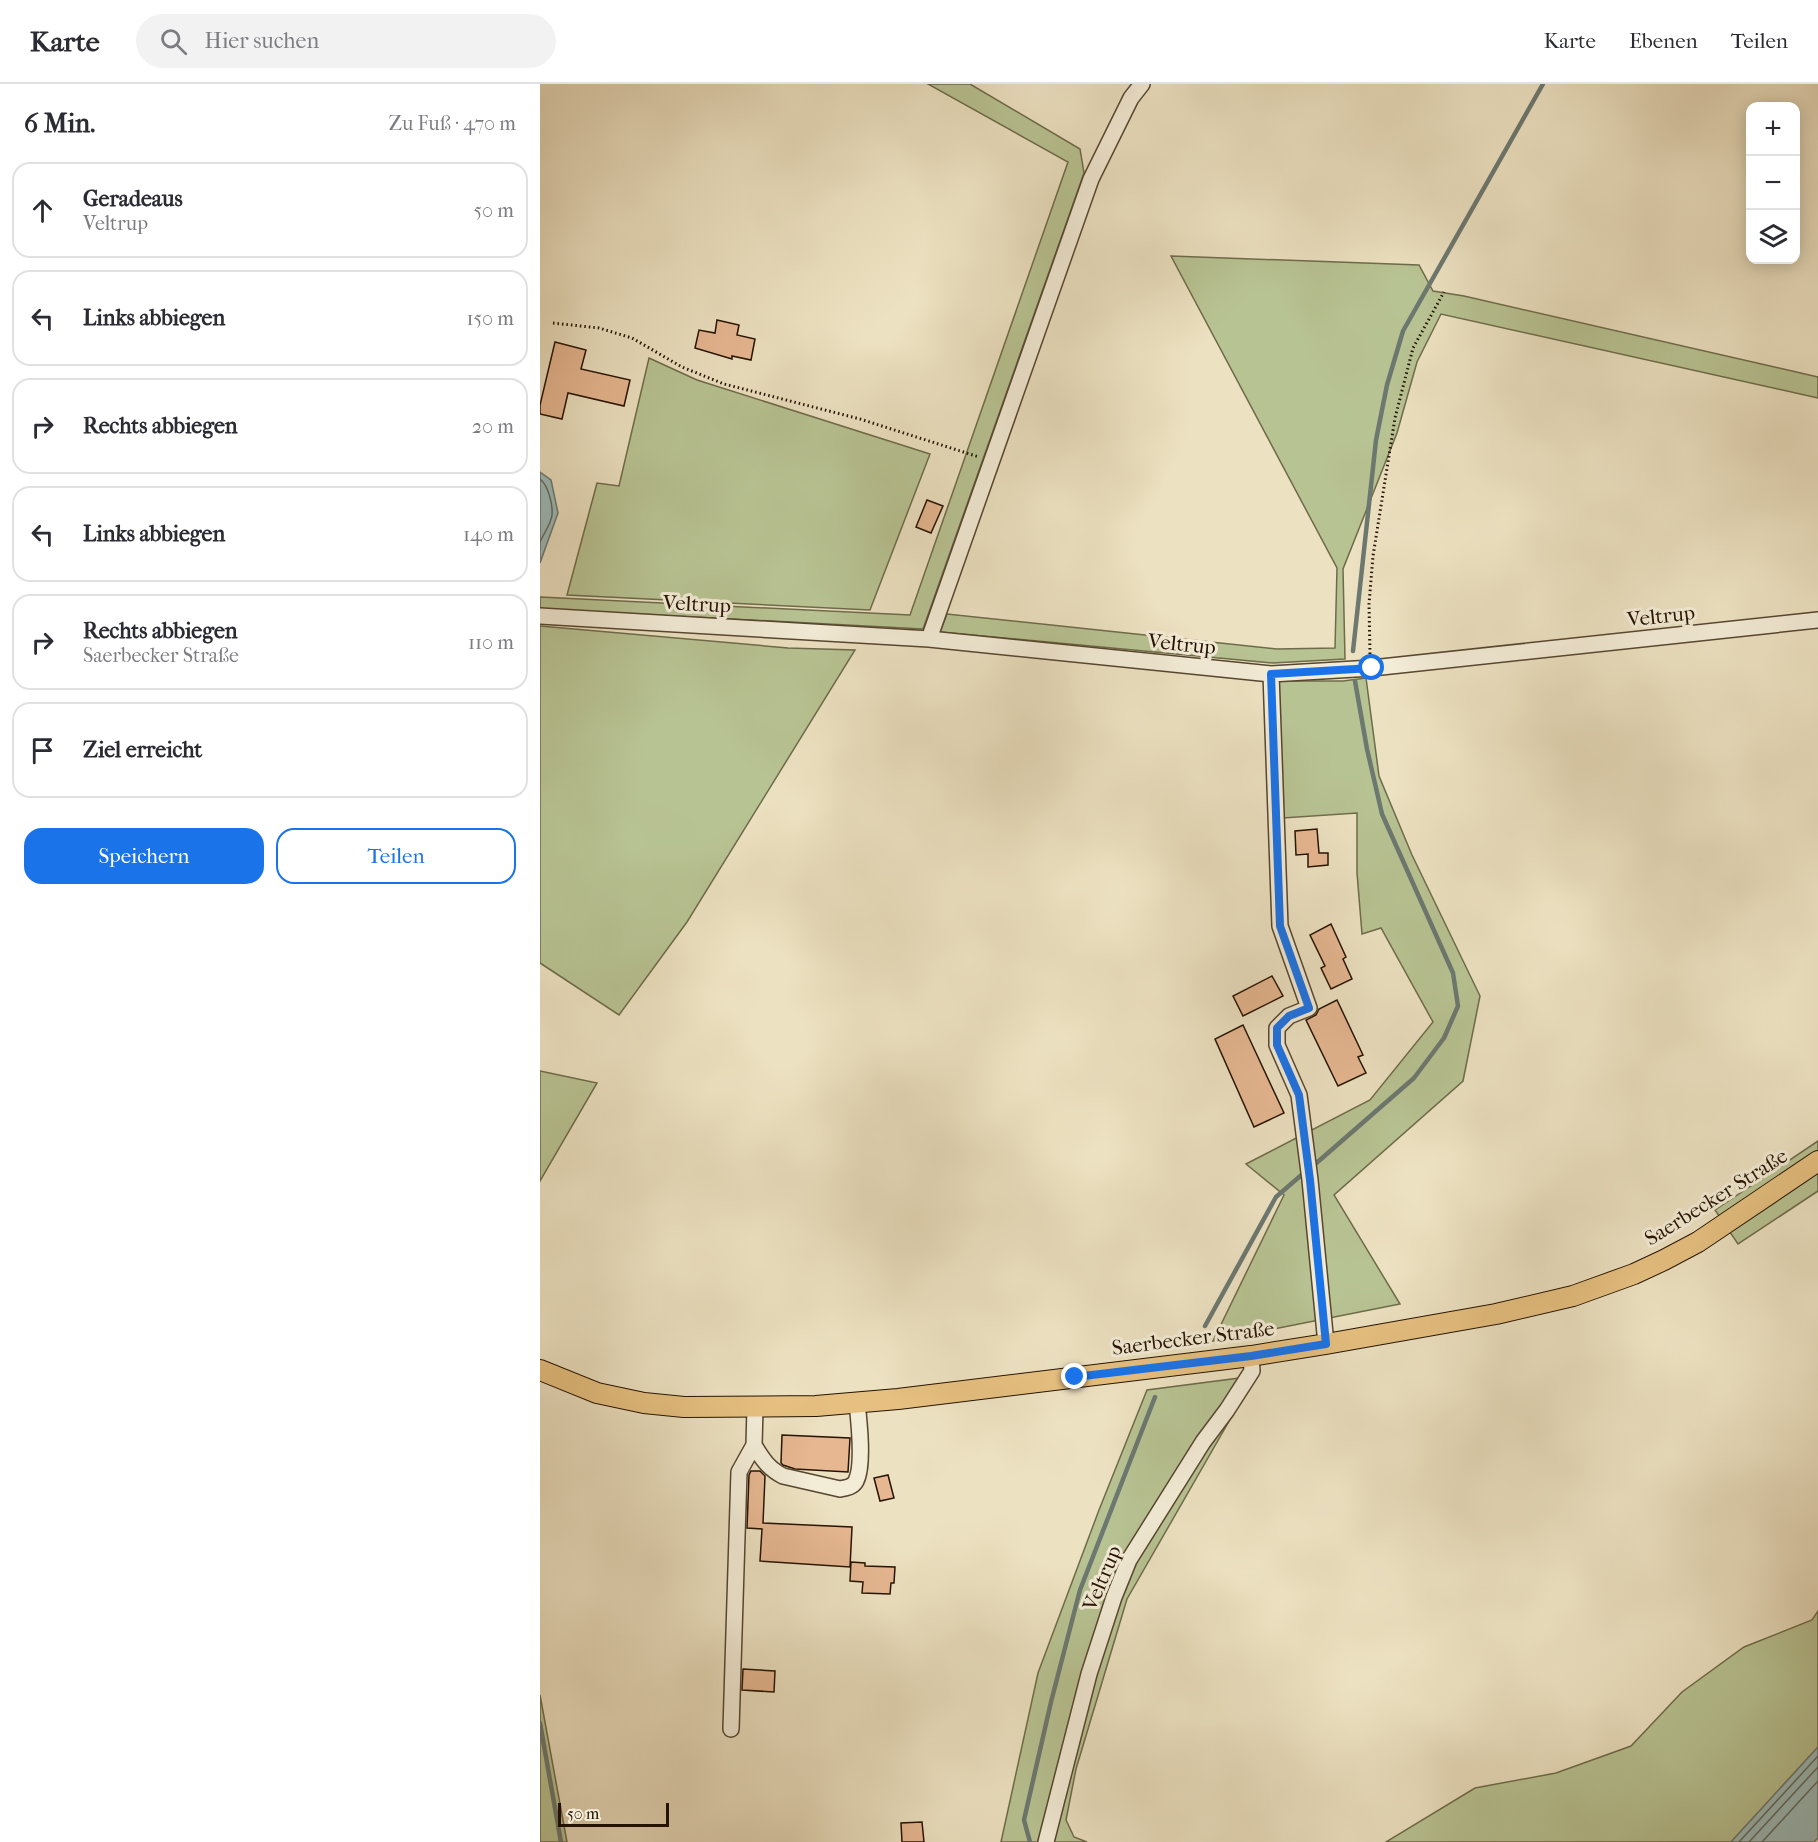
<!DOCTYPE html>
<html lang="de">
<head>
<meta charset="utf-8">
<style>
  :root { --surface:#fff; --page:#f2f2f3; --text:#2b2b33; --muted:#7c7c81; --line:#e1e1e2; --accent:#1a73e8 }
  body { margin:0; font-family:"IM FELL French Canon",serif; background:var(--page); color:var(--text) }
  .controls { position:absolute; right:18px; top:18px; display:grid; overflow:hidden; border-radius:12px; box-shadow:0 3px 15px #0003 }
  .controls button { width:54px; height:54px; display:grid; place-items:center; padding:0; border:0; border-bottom:2px solid var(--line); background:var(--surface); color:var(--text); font:30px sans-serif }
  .scale { position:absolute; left:18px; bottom:15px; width:111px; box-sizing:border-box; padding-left:6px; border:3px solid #251300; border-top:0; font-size:16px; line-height:21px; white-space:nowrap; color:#251300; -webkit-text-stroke:4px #f3ecd7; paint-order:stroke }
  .stop { position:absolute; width:18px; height:18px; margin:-14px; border:4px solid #1a73e8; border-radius:50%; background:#fff }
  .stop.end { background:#1a73e8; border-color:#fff; box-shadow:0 2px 6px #0008 }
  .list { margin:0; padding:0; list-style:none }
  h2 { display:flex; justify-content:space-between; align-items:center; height:78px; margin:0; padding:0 24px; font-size:26px }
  h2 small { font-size:20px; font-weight:400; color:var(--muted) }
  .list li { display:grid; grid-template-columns:39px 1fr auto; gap:18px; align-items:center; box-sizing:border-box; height:96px; margin:0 12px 12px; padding:0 12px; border:2px solid var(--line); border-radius:18px }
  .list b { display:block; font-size:22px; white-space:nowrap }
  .list p { margin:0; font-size:20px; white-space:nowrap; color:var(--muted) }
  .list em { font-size:20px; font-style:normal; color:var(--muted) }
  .actions { display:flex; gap:12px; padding:18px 24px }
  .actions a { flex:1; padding:14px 0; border:2px solid var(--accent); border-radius:18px; text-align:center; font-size:21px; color:var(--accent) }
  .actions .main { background:var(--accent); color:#fff }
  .icon { flex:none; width:33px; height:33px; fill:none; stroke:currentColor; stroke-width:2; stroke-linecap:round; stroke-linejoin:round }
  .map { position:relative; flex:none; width:1278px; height:1758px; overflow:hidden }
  header { display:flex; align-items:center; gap:36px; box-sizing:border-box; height:84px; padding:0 30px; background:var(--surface); border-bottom:2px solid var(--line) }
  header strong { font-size:28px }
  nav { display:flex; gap:33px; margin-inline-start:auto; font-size:21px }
  .search { width:420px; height:54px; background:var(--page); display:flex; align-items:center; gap:15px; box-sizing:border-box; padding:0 21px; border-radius:33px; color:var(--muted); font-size:22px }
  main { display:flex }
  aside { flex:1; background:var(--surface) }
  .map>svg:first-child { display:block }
  .green { fill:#b8c393; stroke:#6e6b4a; stroke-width:1.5 }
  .water { fill:#9bbcbb; stroke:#6c7870; stroke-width:1.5 }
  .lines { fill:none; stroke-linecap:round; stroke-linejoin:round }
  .shore { stroke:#60685e; stroke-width:1.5 }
  .stream { stroke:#6c7870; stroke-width:4.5 }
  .building { fill:#e6b791; stroke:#251300; stroke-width:1.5 }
  .minor-casing { stroke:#574630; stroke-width:18 }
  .major-casing { stroke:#251300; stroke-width:22 }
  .path { stroke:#251300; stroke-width:3; stroke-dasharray:1.5 3; stroke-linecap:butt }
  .minor { stroke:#f3ecd7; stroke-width:15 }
  .major { stroke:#e6c080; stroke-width:20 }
  .route { stroke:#1a73e8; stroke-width:8 }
  .labels { text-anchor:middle; stroke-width:6; stroke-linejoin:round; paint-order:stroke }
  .street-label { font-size:21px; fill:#251300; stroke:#f3ecd7 }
</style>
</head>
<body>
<header>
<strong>Karte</strong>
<div class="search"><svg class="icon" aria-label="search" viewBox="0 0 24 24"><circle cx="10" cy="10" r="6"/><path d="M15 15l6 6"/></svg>Hier suchen</div>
<nav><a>Karte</a><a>Ebenen</a><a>Teilen</a></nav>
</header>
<main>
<aside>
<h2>6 Min.<small>Zu Fuß · 470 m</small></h2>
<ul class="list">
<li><svg class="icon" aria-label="ahead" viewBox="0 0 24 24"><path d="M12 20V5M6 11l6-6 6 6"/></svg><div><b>Geradeaus</b><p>Veltrup</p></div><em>50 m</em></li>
<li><svg class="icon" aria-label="left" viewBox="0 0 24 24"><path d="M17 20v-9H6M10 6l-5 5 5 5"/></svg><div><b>Links abbiegen</b></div><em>150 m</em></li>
<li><svg class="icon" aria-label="right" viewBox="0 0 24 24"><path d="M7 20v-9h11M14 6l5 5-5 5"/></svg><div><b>Rechts abbiegen</b></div><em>20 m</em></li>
<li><svg class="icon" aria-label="left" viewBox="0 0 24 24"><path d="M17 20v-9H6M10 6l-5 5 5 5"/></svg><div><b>Links abbiegen</b></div><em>140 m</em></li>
<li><svg class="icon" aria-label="right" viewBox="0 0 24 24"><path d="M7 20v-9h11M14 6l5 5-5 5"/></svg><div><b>Rechts abbiegen</b><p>Saerbecker Straße</p></div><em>110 m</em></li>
<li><svg class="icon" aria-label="arrive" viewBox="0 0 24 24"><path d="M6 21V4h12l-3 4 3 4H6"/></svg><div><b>Ziel erreicht</b></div></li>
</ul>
<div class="actions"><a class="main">Speichern</a><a>Teilen</a></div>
</aside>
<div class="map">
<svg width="1278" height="1758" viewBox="0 0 1278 1758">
  <rect width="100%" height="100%" fill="#ece1c1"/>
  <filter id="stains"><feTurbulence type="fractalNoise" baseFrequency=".00333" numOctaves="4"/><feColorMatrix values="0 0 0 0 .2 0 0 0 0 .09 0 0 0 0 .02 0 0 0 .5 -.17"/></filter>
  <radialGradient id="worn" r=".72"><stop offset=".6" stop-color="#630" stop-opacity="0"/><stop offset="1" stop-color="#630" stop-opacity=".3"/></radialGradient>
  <path class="green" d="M388,0H430L540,65L544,89L383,545L0,525V513L370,531L528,78Z
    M631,172L879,181L893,207L924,212L1278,293V314L901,230L877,278L857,349L803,485L805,575L733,579L400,548L407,530L737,565L795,564L797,484Z
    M109,274L157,296L390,370L330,526L27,511L57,399L79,402Z
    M0,542L248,564L315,566L147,838L79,931L0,879Z
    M826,594L839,692L872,771L940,912L923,997L794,1111L860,1220L673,1257L744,1111L706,1080L830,1016L893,938L841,844L822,850L817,789V729L743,734L738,597H803Z
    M0,987L57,999L0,1097Z
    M1278,1057V1107L1198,1160L1175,1126Z
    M715,1292L587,1515L536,1685L526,1736L534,1753L547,1758H461L498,1589L559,1426L607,1306Z
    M1278,1527V1663L1191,1758H846L935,1704L1016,1689L1091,1662L1142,1608L1204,1563L1272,1536Z
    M0,1611L27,1758H0Z"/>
  <path class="water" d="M0,388L11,396L18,429L0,479Z
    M1278,1663V1754L1274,1758H1191Z"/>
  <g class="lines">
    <path class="shore" d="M0,395C8,401 13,420 12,431C11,440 4,449 0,458
      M1199,1758L1278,1672
      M1209,1758L1278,1683
      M1222,1758L1278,1697"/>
    <path class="stream" d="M813,567L836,356L847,301L863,247L1003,0
      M773,1082L874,994L904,954L918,922L913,889L842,730L827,665L815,597
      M665,1242L736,1113L766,1087
      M0,1639L21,1758
      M490,1758L484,1736L511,1618L540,1506L615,1313"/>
  </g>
  <path class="building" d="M177,236L199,241L197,251L215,255L211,276L192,272V275L155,264L159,246L175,249Z
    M15,258L46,266L41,285L90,296L84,322L28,309L22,335L0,330V321Z
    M387,416L403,422L391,449L376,443Z
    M777,745L779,769H788V781L768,783V770L756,771L755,747Z
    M791,840L806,873L803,875L812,895L791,905L781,884L785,882L770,851Z
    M732,892L743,912L703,932L693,912Z
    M797,916L823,971L818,973L826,989L798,1002L766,936L776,931L779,925Z
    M703,941L744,1029L714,1043L675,955Z
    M242,1351L310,1354L308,1388L255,1385L243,1381L241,1379Z
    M211,1387H220L225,1392L223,1439L312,1443L310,1483L220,1477L222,1445L207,1444L209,1391Z
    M348,1391L354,1414L340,1417L334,1394Z
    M311,1478L325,1479V1482L355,1483L354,1499H351L350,1510L322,1509L323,1498L310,1497Z
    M203,1585L235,1587L234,1608L202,1606Z
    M382,1738L384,1758H362L361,1739Z"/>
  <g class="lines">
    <g class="minor-casing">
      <path id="minor" d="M0,532L389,555L731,590L832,584L1278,536
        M389,555L551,95L591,14L602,0
        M731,590L740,842L769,924L749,932L737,944V961L759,1011L770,1096L786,1260
        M214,1361C222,1375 229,1385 243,1392L300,1405C306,1404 313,1403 316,1397C324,1381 319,1337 317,1319
        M191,1645L199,1388L214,1361L215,1324
        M506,1758L549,1590L574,1513L589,1476L663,1358L687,1326L712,1287L711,1272"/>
    </g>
    <g class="major-casing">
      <path id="major" d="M0,1286L57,1309L104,1319L144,1323L276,1322L358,1315L711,1272L786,1260L956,1230L1033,1212L1094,1190L1124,1176L1158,1158L1278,1077"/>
    </g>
    <path class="path" d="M13,239L59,244L92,254L142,283L184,300L320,335L439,373
      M830,570L829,520L833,472L855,334L873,264L904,208"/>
    <use href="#minor" class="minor"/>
    <use href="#major" class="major"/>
  </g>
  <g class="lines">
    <path class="route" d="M535,1293L711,1272L786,1260L770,1096L759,1011L737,961V944L749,932L769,924L740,842L731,590L832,584"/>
  </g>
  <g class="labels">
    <g class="street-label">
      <text transform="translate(157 520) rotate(3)" y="7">Veltrup</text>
      <text transform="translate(1121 532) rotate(-6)" y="7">Veltrup</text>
      <text transform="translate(642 560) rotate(6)" y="7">Veltrup</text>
      <text transform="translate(1176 1113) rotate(-32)" y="7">Saerbecker Straße</text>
      <text transform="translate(653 1254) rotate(-7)" y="7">Saerbecker Straße</text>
      <text transform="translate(562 1494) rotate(-67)" y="7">Veltrup</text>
    </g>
  </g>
  <rect width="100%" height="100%" filter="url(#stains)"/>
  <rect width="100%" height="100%" fill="url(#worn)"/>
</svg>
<div class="controls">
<button>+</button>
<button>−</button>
<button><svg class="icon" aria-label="layers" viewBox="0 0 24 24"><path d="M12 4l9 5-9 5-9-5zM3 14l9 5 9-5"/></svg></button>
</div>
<div class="scale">50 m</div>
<div class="stop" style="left:832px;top:584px"></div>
<div class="stop end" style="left:535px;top:1293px"></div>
</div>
</main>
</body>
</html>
